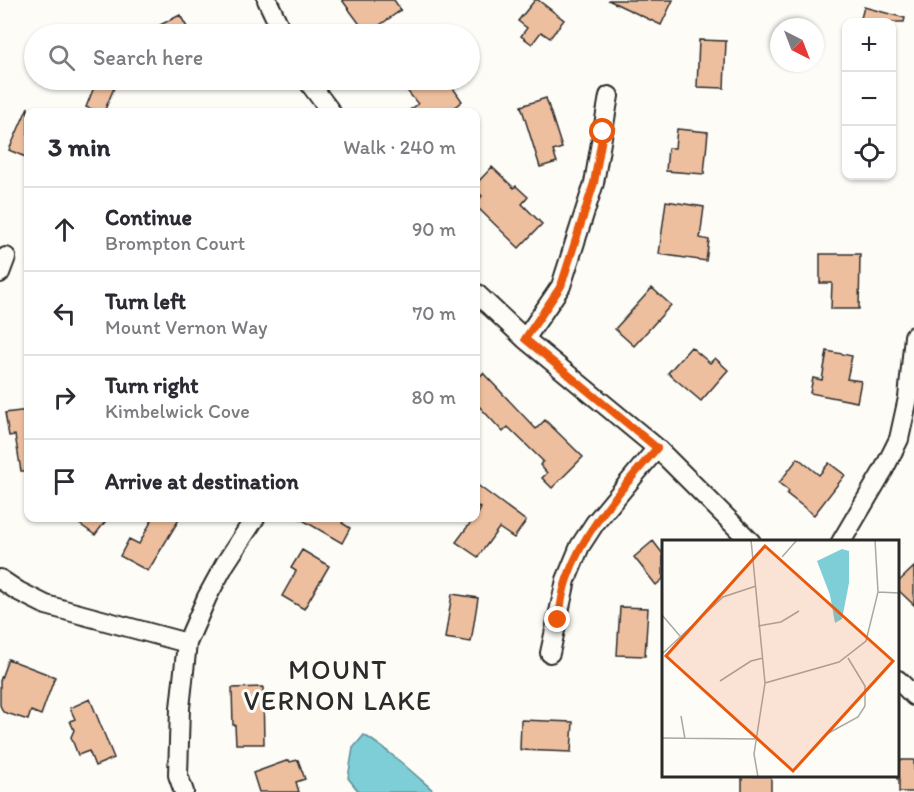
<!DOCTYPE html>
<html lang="en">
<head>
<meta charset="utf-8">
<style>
  :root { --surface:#fff; --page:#f2f2f3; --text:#2b2b33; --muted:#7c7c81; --line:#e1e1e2 }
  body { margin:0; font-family:Itim,sans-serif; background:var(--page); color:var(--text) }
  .controls { position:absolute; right:18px; top:18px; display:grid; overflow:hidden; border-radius:12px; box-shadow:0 2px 4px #0004 }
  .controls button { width:54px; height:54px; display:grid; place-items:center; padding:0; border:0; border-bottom:2px solid var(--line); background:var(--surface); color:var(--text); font:30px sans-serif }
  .compass { position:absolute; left:770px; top:18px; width:54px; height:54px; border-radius:50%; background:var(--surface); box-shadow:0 2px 4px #0004; rotate:138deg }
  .stop { position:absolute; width:18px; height:18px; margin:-14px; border:4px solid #ea580c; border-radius:50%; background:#fff }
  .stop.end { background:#ea580c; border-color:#fff; box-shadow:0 2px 6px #0008 }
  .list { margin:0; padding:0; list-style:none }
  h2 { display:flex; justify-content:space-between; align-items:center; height:78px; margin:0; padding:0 24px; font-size:26px }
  h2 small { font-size:20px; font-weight:400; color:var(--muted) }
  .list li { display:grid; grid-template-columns:39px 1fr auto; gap:18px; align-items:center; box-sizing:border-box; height:84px; padding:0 24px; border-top:2px solid var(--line) }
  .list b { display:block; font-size:22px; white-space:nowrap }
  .list p { margin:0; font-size:20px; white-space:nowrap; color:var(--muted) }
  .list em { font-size:20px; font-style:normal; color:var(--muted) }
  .icon { flex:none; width:33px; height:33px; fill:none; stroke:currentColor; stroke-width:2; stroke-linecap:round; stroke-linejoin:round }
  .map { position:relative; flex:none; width:914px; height:792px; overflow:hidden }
  .search { position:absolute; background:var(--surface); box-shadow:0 2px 4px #0004; left:24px; top:24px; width:456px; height:66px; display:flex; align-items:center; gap:15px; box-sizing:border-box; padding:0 21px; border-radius:33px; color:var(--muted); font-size:22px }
  .panel { position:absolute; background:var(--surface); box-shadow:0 2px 4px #0004; left:24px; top:108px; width:456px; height:414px; border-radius:12px }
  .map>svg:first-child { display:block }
  .water { fill:#7eced8; stroke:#5d8d93; stroke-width:1.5 }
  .building { fill:#eebf9e; stroke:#2b2b2b; stroke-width:1.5 }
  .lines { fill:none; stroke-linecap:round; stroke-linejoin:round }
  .minor-casing { stroke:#2b2b2b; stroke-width:22 }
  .minor { stroke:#fdfcf7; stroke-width:18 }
  .route { stroke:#ea580c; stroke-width:8 }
  .labels { text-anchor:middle; stroke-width:6; stroke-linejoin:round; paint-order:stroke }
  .neighbourhood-label { font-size:27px; letter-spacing:1.5px; fill:#2b2b2b; stroke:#fdfcf7 }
  .inset-road { fill:none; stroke:#a9a8a5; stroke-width:1.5 }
  .view { fill:#e8590c; fill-opacity:0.15; stroke:#e8590c; stroke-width:3 }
  .inset-edge { fill:none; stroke:#2b2b2b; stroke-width:3 }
</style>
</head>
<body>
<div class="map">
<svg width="914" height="792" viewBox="0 0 914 792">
  <rect width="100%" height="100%" fill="#fdfcf7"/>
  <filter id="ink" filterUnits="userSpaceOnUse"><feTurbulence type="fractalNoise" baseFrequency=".0167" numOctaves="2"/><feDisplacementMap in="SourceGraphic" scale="12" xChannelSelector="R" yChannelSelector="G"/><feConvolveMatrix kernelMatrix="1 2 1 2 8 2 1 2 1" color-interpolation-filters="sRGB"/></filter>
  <g filter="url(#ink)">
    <path class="water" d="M364,735C390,751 412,772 435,792H359L348,778L353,748Z"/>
    <path class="building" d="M342,0H394L401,10L367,34Z
      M535,0H538L564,20L550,38L541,32L532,44L521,36L527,28L518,21Z
      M608,0H673L661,25Z
      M864,7L905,18L904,22H860Z
      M180,15L191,34H142Z
      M699,40L726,41L724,88L697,87Z
      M97,80H106L116,83L104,112H100L86,107Z
      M414,80H464L453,88L462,101L448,112H407L418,104L404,87Z
      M546,98L562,148L553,151L557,162L540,167L521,106Z
      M28,107V158L9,150Z
      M677,129L708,132L704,174L666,171L668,148H675Z
      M492,167L514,188L516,186L528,197L522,204L542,224L519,248L476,206V203L482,196L476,190V184Z
      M666,201L704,207L700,238L709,240L706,261L659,254Z
      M820,254H860L859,309H831L832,283H820Z
      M652,288L671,305L634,346L615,329Z
      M691,347L710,363L715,358L728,370L701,401L668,373Z
      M827,351L852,356L847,379L861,381L857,402L810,393L813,378L822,380Z
      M483,373L536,429L545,420L583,457L552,488L542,478L547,473L540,465L543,461L508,427L503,432L476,403V381Z
      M28,410V471H21L15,435L9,436L5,413Z
      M798,458L819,475L829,463L845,475L814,515L787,494L789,491L779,483Z
      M476,484L526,521L514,538L499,528L478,557L456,542L474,518H476L481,508L476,505Z
      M71,518H108L95,535Z
      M153,518H180L148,571L120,556L129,539L139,544Z
      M299,518H346L342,523L350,528L342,543Z
      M653,541L663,554V579L656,585L634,557Z
      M302,550L329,566L304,609L282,596L296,571L291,568Z
      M914,567V605L897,589V583Z
      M452,594L478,598L471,642L445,638Z
      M620,607L648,608L645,656L617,655Z
      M8,659L55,677L41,715L31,711L28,720L3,712L0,705V681Z
      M263,687L264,744H236L235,725H233L232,688Z
      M90,699L114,758L95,766L89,751L78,755L71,737L74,730L70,721L75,719L70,708Z
      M521,720L573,722L571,752L520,750Z
      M289,760L290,762L298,760L305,779L296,782L299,792H259L253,773Z
      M897,760H914V792H899V779H897Z
      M742,776H771V792H742Z"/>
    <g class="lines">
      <g class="minor-casing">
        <path id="minor" d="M267,0L283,34
          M307,80L331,112
          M0,273L6,257
          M476,293L525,339L657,448L751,542
          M525,339L561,286L594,183L609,96
          M841,542L883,471L899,439L908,398L914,336
          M0,579L18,591L46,605L187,643
          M550,653L566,580L580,546L595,523L657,448
          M898,680L914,696
          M184,792L178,775L180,708L187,643L207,597L225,564L255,518"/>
      </g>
      <use href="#minor" class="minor"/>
    </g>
  </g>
  <g class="lines" filter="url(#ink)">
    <path class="route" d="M558,620C561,607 562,592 567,579C584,528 623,488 657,448L525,339L561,286L594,183L603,132"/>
  </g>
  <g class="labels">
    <g class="neighbourhood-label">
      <text x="338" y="679">MOUNT<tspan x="338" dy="31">VERNON LAKE</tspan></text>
    </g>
  </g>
  <g transform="translate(662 540)">
    <rect width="237" height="237" fill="#fdfcf7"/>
    <path d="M180,9L187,11V43L180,79L173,83L168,55L155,21Z" fill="#7eced8"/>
    <path class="inset-road" d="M89,0L103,143L92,214L96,237M120,17L135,0M216,52L237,53M0,75L18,96M96,86L119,82L137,71M0,114L61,57L94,46M58,141L89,121L101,118M103,143L177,122L204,101L216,52L213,0M19,176L23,199M163,195L196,177L203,166V146L186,118M0,198L93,199"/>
    <path class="view" d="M103,6L231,121L131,231L4,116Z"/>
    <rect width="237" height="237" class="inset-edge"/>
  </g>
</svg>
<div class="controls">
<button>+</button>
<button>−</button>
<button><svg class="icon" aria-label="locate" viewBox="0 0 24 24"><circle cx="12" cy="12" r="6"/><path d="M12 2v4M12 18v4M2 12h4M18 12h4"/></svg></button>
</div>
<svg class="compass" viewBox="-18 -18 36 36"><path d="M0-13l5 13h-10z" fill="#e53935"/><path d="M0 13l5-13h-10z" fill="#7c7c81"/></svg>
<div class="stop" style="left:603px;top:132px"></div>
<div class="stop end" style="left:558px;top:620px"></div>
<div class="search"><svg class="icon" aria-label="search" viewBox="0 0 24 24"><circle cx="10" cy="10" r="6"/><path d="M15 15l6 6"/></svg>Search here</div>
<section class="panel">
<h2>3 min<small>Walk · 240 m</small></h2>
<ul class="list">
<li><svg class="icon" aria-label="ahead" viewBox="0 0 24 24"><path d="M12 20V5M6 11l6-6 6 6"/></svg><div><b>Continue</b><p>Brompton Court</p></div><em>90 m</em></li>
<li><svg class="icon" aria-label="left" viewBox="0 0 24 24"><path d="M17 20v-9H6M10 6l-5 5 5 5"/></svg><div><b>Turn left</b><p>Mount Vernon Way</p></div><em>70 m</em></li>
<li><svg class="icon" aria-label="right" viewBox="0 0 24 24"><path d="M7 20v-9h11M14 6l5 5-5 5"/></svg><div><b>Turn right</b><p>Kimbelwick Cove</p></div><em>80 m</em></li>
<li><svg class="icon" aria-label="arrive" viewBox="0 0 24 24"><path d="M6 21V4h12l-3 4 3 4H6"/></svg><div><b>Arrive at destination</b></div></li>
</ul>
</section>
</div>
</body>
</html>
